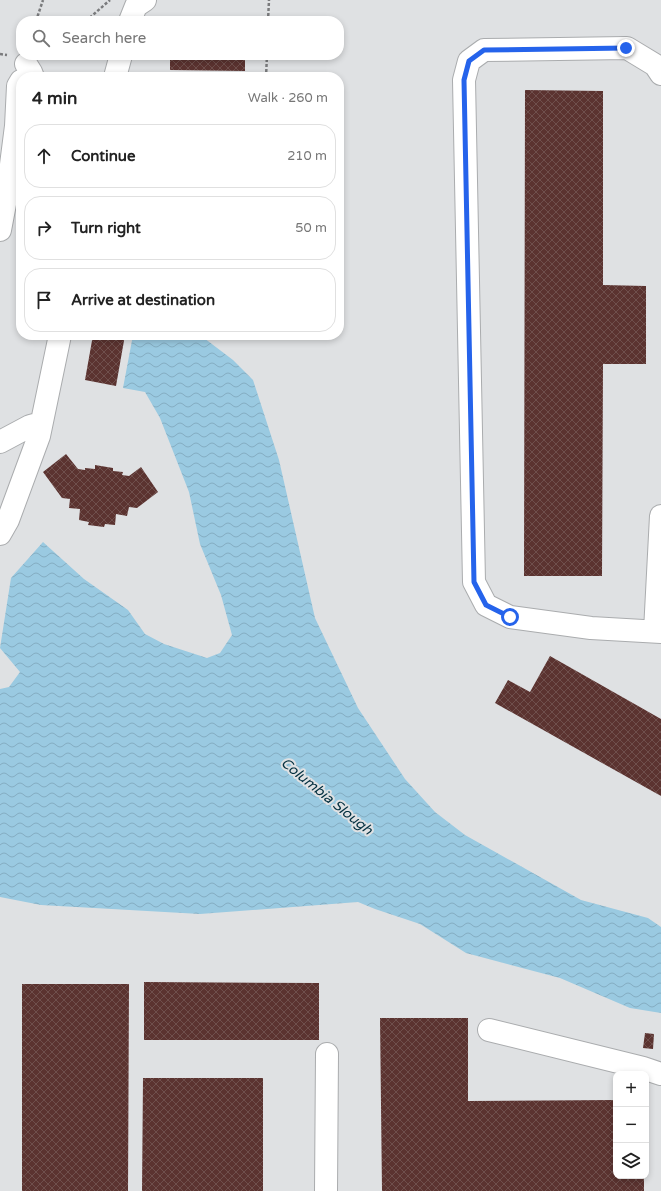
<!DOCTYPE html>
<html lang="en">
<head>
<meta charset="utf-8">
<style>
  :root { --surface:#fff; --page:#f6f6f6; --text:#222; --muted:#767676; --line:#e0e0e0 }
  body { margin:0; font-family:"Varela Round",sans-serif; background:var(--page); color:var(--text) }
  .controls { position:absolute; right:12px; bottom:12px; display:grid; overflow:hidden; border-radius:8px; box-shadow:0 2px 6px #0003 }
  .controls button { width:36px; height:36px; display:grid; place-items:center; padding:0; border:0; border-bottom:1px solid var(--line); background:var(--surface); color:var(--text); font:20px sans-serif }
  .stop { position:absolute; width:12px; height:12px; margin:-9px; border:3px solid #2563eb; border-radius:50%; background:#fff }
  .stop.end { background:#2563eb; border-color:#fff; box-shadow:0 1px 4px #0008 }
  .list { margin:0; padding:0; list-style:none }
  h2 { display:flex; justify-content:space-between; align-items:center; height:52px; margin:0; padding:0 16px; font-size:17px }
  h2 small { font-size:13px; font-weight:400; color:var(--muted) }
  .list li { display:grid; grid-template-columns:26px 1fr auto; gap:12px; align-items:center; box-sizing:border-box; height:64px; margin:0 8px 8px; padding:0 8px; border:1px solid var(--line); border-radius:16px }
  .list b { display:block; font-size:15px; white-space:nowrap }
  .list em { font-size:13px; font-style:normal; color:var(--muted) }
  .icon { flex:none; width:22px; height:22px; fill:none; stroke:currentColor; stroke-width:2; stroke-linecap:round; stroke-linejoin:round }
  .map { position:relative; flex:none; width:661px; height:1191px; overflow:hidden }
  .search { position:absolute; background:var(--surface); box-shadow:0 2px 6px #0003; left:16px; top:16px; width:328px; height:44px; display:flex; align-items:center; gap:10px; box-sizing:border-box; padding:0 14px; border-radius:16px; color:var(--muted); font-size:15px }
  .panel { position:absolute; background:var(--surface); box-shadow:0 2px 6px #0003; left:16px; top:72px; width:328px; height:268px; border-radius:16px }
  .map>svg:first-child { display:block }
  .water { fill:url(#water-waves) }
  .building { fill:url(#building-cross-hatch) }
  .lines { fill:none; stroke-linecap:round; stroke-linejoin:round }
  .minor-casing { stroke:#aaacae; stroke-width:24 }
  .path { stroke:#7a7b7d; stroke-width:2.5; stroke-dasharray:3 2; stroke-linecap:butt }
  .minor { stroke:#fff; stroke-width:22 }
  .route { stroke:#2563eb; stroke-width:5 }
  .labels { text-anchor:middle; stroke-width:4; stroke-linejoin:round; paint-order:stroke }
  .water-label { font-size:14px; font-style:italic; fill:#022f3f; stroke:#dfe1e3 }
</style>
</head>
<body>
<div class="map">
<svg width="661" height="1191" viewBox="0 0 661 1191">
  <defs>
    <pattern id="water-waves" width="16" height="10" patternUnits="userSpaceOnUse"><rect width="16" height="10" fill="#9acae1"/><path d="M0 5q4-4 8 0t8 0" fill="none" stroke="#84adc1"/></pattern>
    <pattern id="building-cross-hatch" width="8" height="8" patternUnits="userSpaceOnUse"><rect width="8" height="8" fill="#5b3330"/><path d="M0 0l8 8M0 8l8-8" fill="none" stroke="#6f4f4c"/></pattern>
  </defs>
  <rect width="100%" height="100%" fill="#dfe1e3"/>
  <path class="water" d="M133,335H200L233,360L253,380L279,460L315,618L358,708L405,779L435,812L465,835L581,900L648,918L661,927V1013L630,1008L560,978L466,953L420,924L375,909L358,902L200,914L41,905L0,897V689L9,687L20,672L0,648L11,578L43,542L84,579L128,610L145,634L164,644L207,658L220,653L232,635L221,595L200,544L189,492L160,418L145,392L123,388Z"/>
  <path class="building" d="M170,55H245V71L170,70Z
    M525,90L603,91V285L646,286V364H603L602,576H524Z
    M93,335H125L116,386L85,380Z
    M66,454L78,469L85,470V468L95,469V465L113,468V471L123,472L122,475L129,476L141,467L158,492L137,508L129,507L127,516L116,514L115,525L105,524L104,527L88,525L89,522L79,520L80,509L69,508L70,499L62,498L43,472Z
    M550,656L661,719V796L495,703L508,680L530,692Z
    M144,982L319,983V1040H144Z
    M22,984H129L128,1191H22Z
    M380,1018H468V1101L616,1100V1176H644V1191H382Z
    M645,1033L654,1034L653,1049L643,1048Z
    M143,1078H263V1191H142Z"/>
  <g class="lines">
    <g class="minor-casing">
      <path id="minor" d="M130,21L136,6L145,0
        M26,64L31,72L33,77
        M661,74L655,65L627,48L484,50L469,61L464,80L474,582L486,605L510,617L591,628L661,632
        M115,77L121,55
        M0,230L8,188L16,126L18,86L21,81
        M0,442L30,426L41,423
        M0,534L8,520L39,436L60,335
        M655,631L661,516
        M489,1030L643,1068L661,1074
        M326,1191L327,1054"/>
    </g>
    <path class="path" d="M36,21L43,0
      M86,21L110,0
      M268,21L269,0
      M0,54L7,55
      M266,77L267,55"/>
    <use href="#minor" class="minor"/>
  </g>
  <g class="lines">
    <path class="route" d="M510,617L486,605L474,582L464,80L469,61L484,50L626,48"/>
  </g>
  <g class="labels">
    <g class="water-label">
      <text transform="translate(327 796) rotate(39)" y="5">Columbia Slough</text>
    </g>
  </g>
</svg>
<div class="controls">
<button>+</button>
<button>−</button>
<button><svg class="icon" aria-label="layers" viewBox="0 0 24 24"><path d="M12 4l9 5-9 5-9-5zM3 14l9 5 9-5"/></svg></button>
</div>
<div class="stop" style="left:510px;top:617px"></div>
<div class="stop end" style="left:626px;top:48px"></div>
<div class="search"><svg class="icon" aria-label="search" viewBox="0 0 24 24"><circle cx="10" cy="10" r="6"/><path d="M15 15l6 6"/></svg>Search here</div>
<section class="panel">
<h2>4 min<small>Walk · 260 m</small></h2>
<ul class="list">
<li><svg class="icon" aria-label="ahead" viewBox="0 0 24 24"><path d="M12 20V5M6 11l6-6 6 6"/></svg><div><b>Continue</b></div><em>210 m</em></li>
<li><svg class="icon" aria-label="right" viewBox="0 0 24 24"><path d="M7 20v-9h11M14 6l5 5-5 5"/></svg><div><b>Turn right</b></div><em>50 m</em></li>
<li><svg class="icon" aria-label="arrive" viewBox="0 0 24 24"><path d="M6 21V4h12l-3 4 3 4H6"/></svg><div><b>Arrive at destination</b></div></li>
</ul>
</section>
</div>
</body>
</html>
